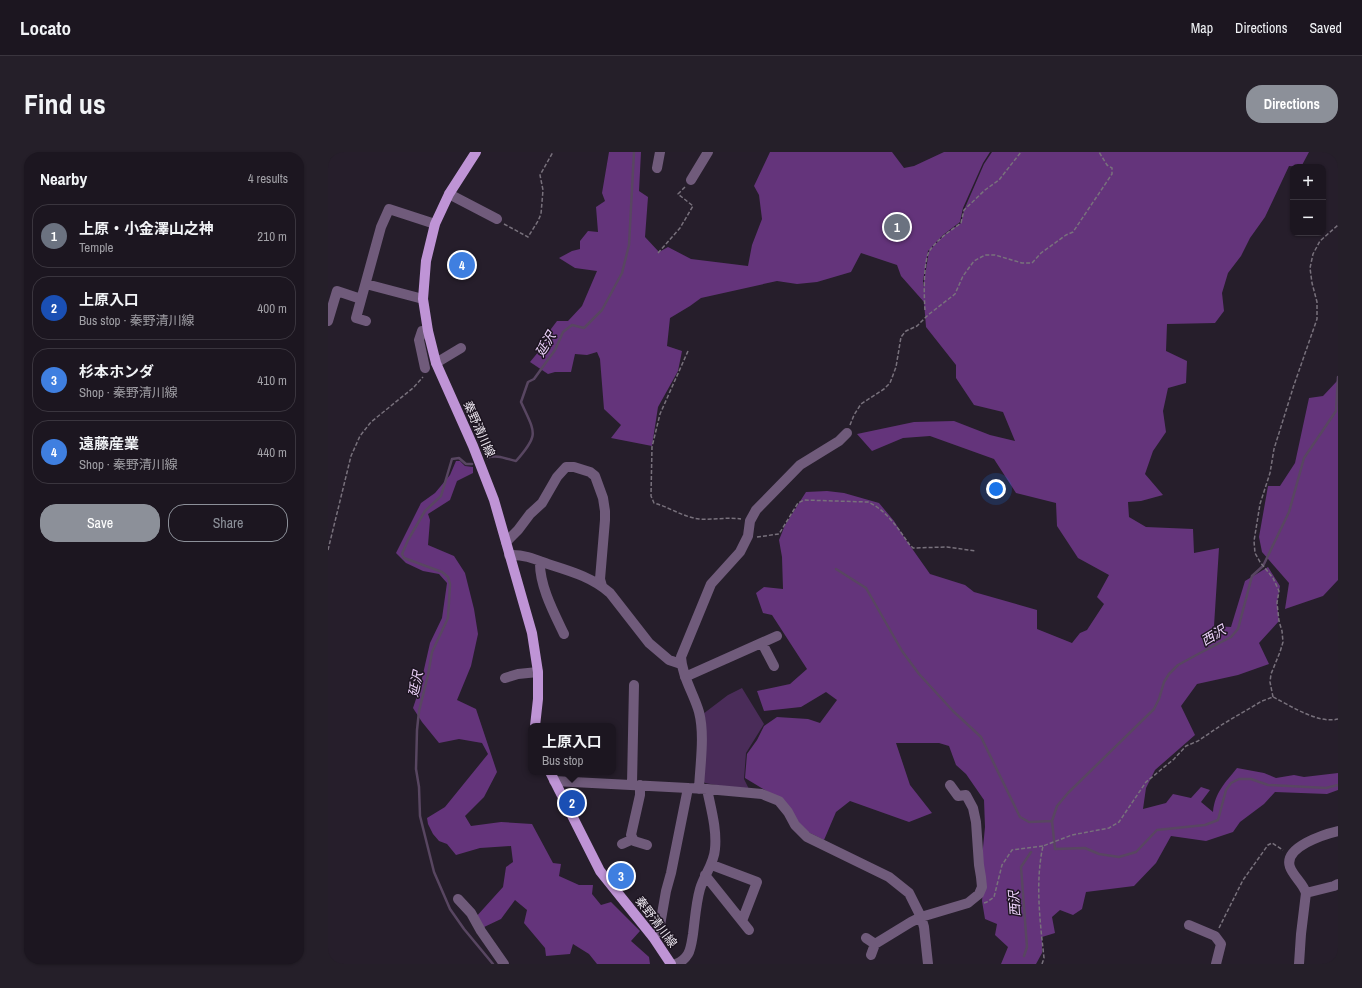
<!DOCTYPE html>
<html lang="en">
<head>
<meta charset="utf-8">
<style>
  :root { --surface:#1c1620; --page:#251f29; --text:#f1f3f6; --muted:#a09fa5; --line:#3a353e; --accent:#8c9099 }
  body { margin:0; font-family:"Archivo Narrow","Noto Sans JP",sans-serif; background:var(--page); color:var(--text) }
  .controls { position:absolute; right:12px; top:12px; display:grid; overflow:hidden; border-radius:8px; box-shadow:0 1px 3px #0004 }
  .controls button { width:36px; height:36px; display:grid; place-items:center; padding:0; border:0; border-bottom:1px solid var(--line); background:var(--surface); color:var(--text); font:20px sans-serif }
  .you { position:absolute; left:668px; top:337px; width:14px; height:14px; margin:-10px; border:3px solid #fff; border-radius:50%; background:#1a73e8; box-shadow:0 0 0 6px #1a73e833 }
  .badge { display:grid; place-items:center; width:26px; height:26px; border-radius:50%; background:var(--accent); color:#fff; font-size:13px; font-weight:700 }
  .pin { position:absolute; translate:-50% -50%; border:2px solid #fff; box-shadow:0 1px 4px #0006 }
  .popup { position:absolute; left:200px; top:571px; width:88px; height:52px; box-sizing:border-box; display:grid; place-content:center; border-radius:8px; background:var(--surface); filter:drop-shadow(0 1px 3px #0005); font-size:13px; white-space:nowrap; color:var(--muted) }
  .popup b { font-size:15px; color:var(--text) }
  .popup::after { content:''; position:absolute; left:50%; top:100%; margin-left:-8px; border:8px solid transparent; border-top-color:var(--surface) }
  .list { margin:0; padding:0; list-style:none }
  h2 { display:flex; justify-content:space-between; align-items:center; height:52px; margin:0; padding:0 16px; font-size:17px }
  h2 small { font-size:13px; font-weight:400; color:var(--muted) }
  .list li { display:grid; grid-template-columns:26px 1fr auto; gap:12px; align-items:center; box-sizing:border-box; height:64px; margin:0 8px 8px; padding:0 8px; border:1px solid var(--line); border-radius:16px }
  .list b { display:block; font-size:15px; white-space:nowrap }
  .list p { margin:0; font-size:13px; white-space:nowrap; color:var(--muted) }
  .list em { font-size:13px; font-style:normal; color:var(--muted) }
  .actions { display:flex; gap:8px; padding:12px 16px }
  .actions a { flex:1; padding:9px 0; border:1px solid var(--accent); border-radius:16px; text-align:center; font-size:14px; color:var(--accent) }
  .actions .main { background:var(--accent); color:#fff }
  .map { position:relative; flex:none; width:1010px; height:812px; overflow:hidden; border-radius:16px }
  header { display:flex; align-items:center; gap:24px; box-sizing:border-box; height:56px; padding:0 20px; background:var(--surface); border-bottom:1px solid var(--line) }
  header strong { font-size:19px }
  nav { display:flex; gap:22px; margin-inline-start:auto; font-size:14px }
  .intro { display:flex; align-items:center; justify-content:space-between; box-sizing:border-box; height:96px; padding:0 24px }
  h1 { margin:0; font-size:28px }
  .button { padding:10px 18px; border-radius:16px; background:var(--accent); color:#fff; font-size:14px; font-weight:700 }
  main { display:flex; gap:24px; padding:0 24px }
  aside { flex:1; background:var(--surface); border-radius:16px; box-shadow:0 1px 3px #0004 }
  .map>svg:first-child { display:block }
  .green { fill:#4a2c59 }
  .forest { fill:#64347b }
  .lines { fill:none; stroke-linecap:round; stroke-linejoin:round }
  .stream { stroke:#584661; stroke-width:2.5 }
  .path { stroke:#78717c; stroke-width:1.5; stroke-dasharray:4 2; stroke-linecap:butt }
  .minor { stroke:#705b7b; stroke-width:10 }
  .major { stroke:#bf94d6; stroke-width:10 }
  .labels { text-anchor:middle; stroke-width:3; stroke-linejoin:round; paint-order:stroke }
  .street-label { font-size:12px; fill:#ebe5ee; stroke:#1d1521 }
  .water-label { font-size:13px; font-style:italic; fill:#eed4fc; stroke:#1d1521 }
</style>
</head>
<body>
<header>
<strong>Locato</strong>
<nav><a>Map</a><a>Directions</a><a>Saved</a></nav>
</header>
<div class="intro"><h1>Find us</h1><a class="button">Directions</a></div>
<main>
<aside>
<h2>Nearby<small>4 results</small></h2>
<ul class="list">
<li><span class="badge" style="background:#6b7280">1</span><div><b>上原・小金澤山之神</b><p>Temple</p></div><em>210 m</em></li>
<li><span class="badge" style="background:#1a4fb4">2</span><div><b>上原入口</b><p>Bus stop · 秦野清川線</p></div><em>400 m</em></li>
<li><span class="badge" style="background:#3f7fe0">3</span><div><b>杉本ホンダ</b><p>Shop · 秦野清川線</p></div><em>410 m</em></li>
<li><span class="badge" style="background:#3f7fe0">4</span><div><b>遠藤産業</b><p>Shop · 秦野清川線</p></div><em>440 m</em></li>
</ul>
<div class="actions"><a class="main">Save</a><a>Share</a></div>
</aside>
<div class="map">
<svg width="1010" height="812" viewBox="0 0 1010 812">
  <rect width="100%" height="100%" fill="#261e2b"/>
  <path class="green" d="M414,536L436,572L418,601L416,627L421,637L393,634L377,631L374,627L375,562L400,543Z"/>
  <path class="forest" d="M281,0H313L311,39L320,45L317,85L331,100L340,95L363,107L420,114L424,93L434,67L431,43L426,34L442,0H564L576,16L586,14L616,0H662L655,11L635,56L632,70L615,83L600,99L595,129L596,136V129L601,99L617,82L633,71L636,58L656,12L664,0H981L973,15L961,14L937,65L922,86L913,104L900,121L894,141L896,159L887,171L839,172L838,199L859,209L858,231L840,236L835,259L838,280L825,299L817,322L835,343L813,349L800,350L801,365L818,375L865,377L866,401L891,396L886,474L903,475L917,429L940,415L952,434L949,451L951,469L931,491L941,512L910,523L869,532L853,554L867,583L827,618L818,636L815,657L838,651L845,642L863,646L873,635L882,638L873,650L885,660C887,640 897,631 909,616L936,621L948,626L966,623L976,625L1010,621V638L999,642L947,640L936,652L912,670L905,680L878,689L843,684L828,711L806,734L758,740L754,757L745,763L732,758L724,765L727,781L714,785V801L708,812H673L680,795L667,783L669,772L657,767L654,749L656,727L654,706L657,675L656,648L638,622L628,613L621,594L611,591H568L582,633L604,661L581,670L522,649L508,660L496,688L480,680L442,641L417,626L419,602L429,588L436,574L449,565L480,567L492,571L509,548L498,540L473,555L436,559L429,539L462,532L479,517L444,463L435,461L428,441L436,435L455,437L454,405L451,388L457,373L478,340L499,339L516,341L551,351L566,369L578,388L602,422L637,433L646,440L709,458V477L744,491L752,481L759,478L776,452L769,445L781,423L750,406L729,374L728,351L688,341L666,307L602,284L575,286L544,299L529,282L586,270L626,269L662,283L687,289L675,260L646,253L628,226V213L598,175L596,150L573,124L569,113L533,101L523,120L489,130L469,132L449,129L373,146L362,154L342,166L339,194L354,199L350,219L330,255L324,294L283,286L293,273L276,257L272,207L269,200L259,203L247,202L243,220H227L220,222L202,210L216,193L223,177L229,169H240L254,154L269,119L247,116L231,106L244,99L252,97V89L260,79L270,80L268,55L277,49L274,41Z
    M1010,228V428L995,444L957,457L961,431L934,400L931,385L940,334H952L967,311L981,246L995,244Z
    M128,309H132L137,314L145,315V321L129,329L122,348L100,362L102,368L100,393L126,404L137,421L146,457L150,482L143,514L129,548L148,557L169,620L156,645L137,664L143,674L173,670L204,672L225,711L233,712L231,724L251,733H265L264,742L273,753L283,750L312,779L303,789L321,805L322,812H269L261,802L245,792L242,802L218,804L217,796L196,771L199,758L187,748L173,767L154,776L147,766L175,735L178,715L185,710L183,694L152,696L128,703L119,692L111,689L105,682L100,672L99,666L117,655L160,602L154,591L131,587L111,591L94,570L85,556L92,535L102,491L114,466L119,431L111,422L95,419L78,411L68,401L93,351L107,341L122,323Z"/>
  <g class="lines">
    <path class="stream" d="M0,7L6,0
      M1010,225L1008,259L976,306L961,360L935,414L924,424L910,477L903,485L872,501L850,513L841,522L836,530L831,547L826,557L740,641L729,654L724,669L727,697L757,696L771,702L791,705L808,700L829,678L877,673L890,668L898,638L903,631L911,627H923L940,633L998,636L1010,633
      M159,306C168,302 179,307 188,309C212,282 207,281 193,250L200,230L206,227L227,198L235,180L244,173L256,176L274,158L294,121L301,93L306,0
      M144,312H138L131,306L124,307L113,344L97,359L80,388L74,402L76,406L114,420L120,425L122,432L120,466L104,500L100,523L91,559L89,578L88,617L91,635L92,664L106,720L122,757L136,777L165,812
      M508,417L538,436L574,499L591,522L625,559L653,585L692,665L701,670L724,669
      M696,804L699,795L693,715L703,700"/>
    <path class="path" d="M176,72L200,85L210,69L213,62L215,38L212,23L225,0
      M330,101L352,76L365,54L350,42L357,35
      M597,158C596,145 595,108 602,98C610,87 622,79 633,71L636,58L657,38L671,28L693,0
      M360,199L332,262L324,295L323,344L326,351C341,355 355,365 371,367C385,368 399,365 413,367
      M522,273L526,263L533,252L556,237L562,231L568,215L573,185L578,179L589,174L600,163L627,142L635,124L646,109L657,103H667L694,111H704L713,101L738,83L745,80L784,22V16L779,13L771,0
      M429,385L451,382L470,351L476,348L540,350C558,358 570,376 581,392L585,396L619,395L648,399
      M0,398L23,304L32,284L43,270L85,236L95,225
      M945,545L942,530L943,522L952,500L955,490L954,479L951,469L949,451L951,439L945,426L932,410L927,401L926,389L932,352L942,321L946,297L966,233L989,167V150L984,131L982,116L985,102L992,89L1010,73
      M656,751L659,750L666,745L674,713L684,698L715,694
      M891,776L915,728L940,693L944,691L955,698
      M714,812L716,806C712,769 707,730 715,694L744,683L781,676L791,670L818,630L846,607L858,594L870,589L895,572L934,549L945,545C963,554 990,572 1010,567"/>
    <path class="minor" d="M329,16L332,0
      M363,28L380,0
      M121,42L169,67
      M38,132L95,147
      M0,169L9,139L33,147
      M38,169L28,166L53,75L61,57L107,72
      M108,211L133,196
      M97,216L91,188L94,179H100
      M178,390L190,378L202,362L214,351L229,325L238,315H246L262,320L267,324L275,346L277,359V368L272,427L274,434
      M181,403C195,402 207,407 220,412C242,419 264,425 282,441L321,491L341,508L353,512
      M212,409C211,433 226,461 236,482
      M434,491L446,514
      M357,525L449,484
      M177,526L190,522L210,520
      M226,629L379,637L434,642L451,649L460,660L467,673L479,685L561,725L581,741L593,765L596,775L600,812
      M304,632L306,533
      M312,633V643L303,683L306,689L319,693
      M371,637C372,613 377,583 371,560C366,542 354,525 353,505L383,432L412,400L420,384L422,369L428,358L472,313L511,289L519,281
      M294,692L305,687
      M384,713L429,730L414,769
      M377,723L421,778
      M978,741L1006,734L1010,732
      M130,747L143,761L153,779L176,812
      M861,773L887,784L893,792L888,812
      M325,785L331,779L338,739L343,721L360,636
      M538,786L547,792L543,803
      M547,792L583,770L593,765L640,751L651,742L654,735L653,725L651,713L648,670L645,656L638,643L630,644L622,633
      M348,812C353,810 357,807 360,802C363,797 364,788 365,782C367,767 368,751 372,737C376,723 386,712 387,697C389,677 383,657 379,637
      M971,812L973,782L978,741C975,731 965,724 962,715C955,695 997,682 1010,679"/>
    <path class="major" d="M148,0L121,42L107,72L98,109L95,147L100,179L108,211L145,294L166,348L204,481L210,520V547L207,574
      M222,620L272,719L325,785L343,812"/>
  </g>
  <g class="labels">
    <g class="street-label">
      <text transform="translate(151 277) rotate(66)" y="4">秦野清川線</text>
      <text transform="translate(328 770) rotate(53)" y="4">秦野清川線</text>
    </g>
    <g class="water-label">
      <text transform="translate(217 192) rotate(-59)" y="5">延沢</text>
      <text transform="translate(885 483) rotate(-31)" y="5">西沢</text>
      <text transform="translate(87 532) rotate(-78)" y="5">延沢</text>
      <text transform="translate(686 752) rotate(-94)" y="5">西沢</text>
    </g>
  </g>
</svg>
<div class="controls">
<button>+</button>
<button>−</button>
</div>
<div class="you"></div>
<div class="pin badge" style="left:569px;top:75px;background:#6b7280">1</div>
<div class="pin badge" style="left:244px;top:651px;background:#1a4fb4">2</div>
<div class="popup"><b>上原入口</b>Bus stop</div>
<div class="pin badge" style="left:293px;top:724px;background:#3f7fe0">3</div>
<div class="pin badge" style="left:134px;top:113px;background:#3f7fe0">4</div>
</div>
</main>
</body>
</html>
